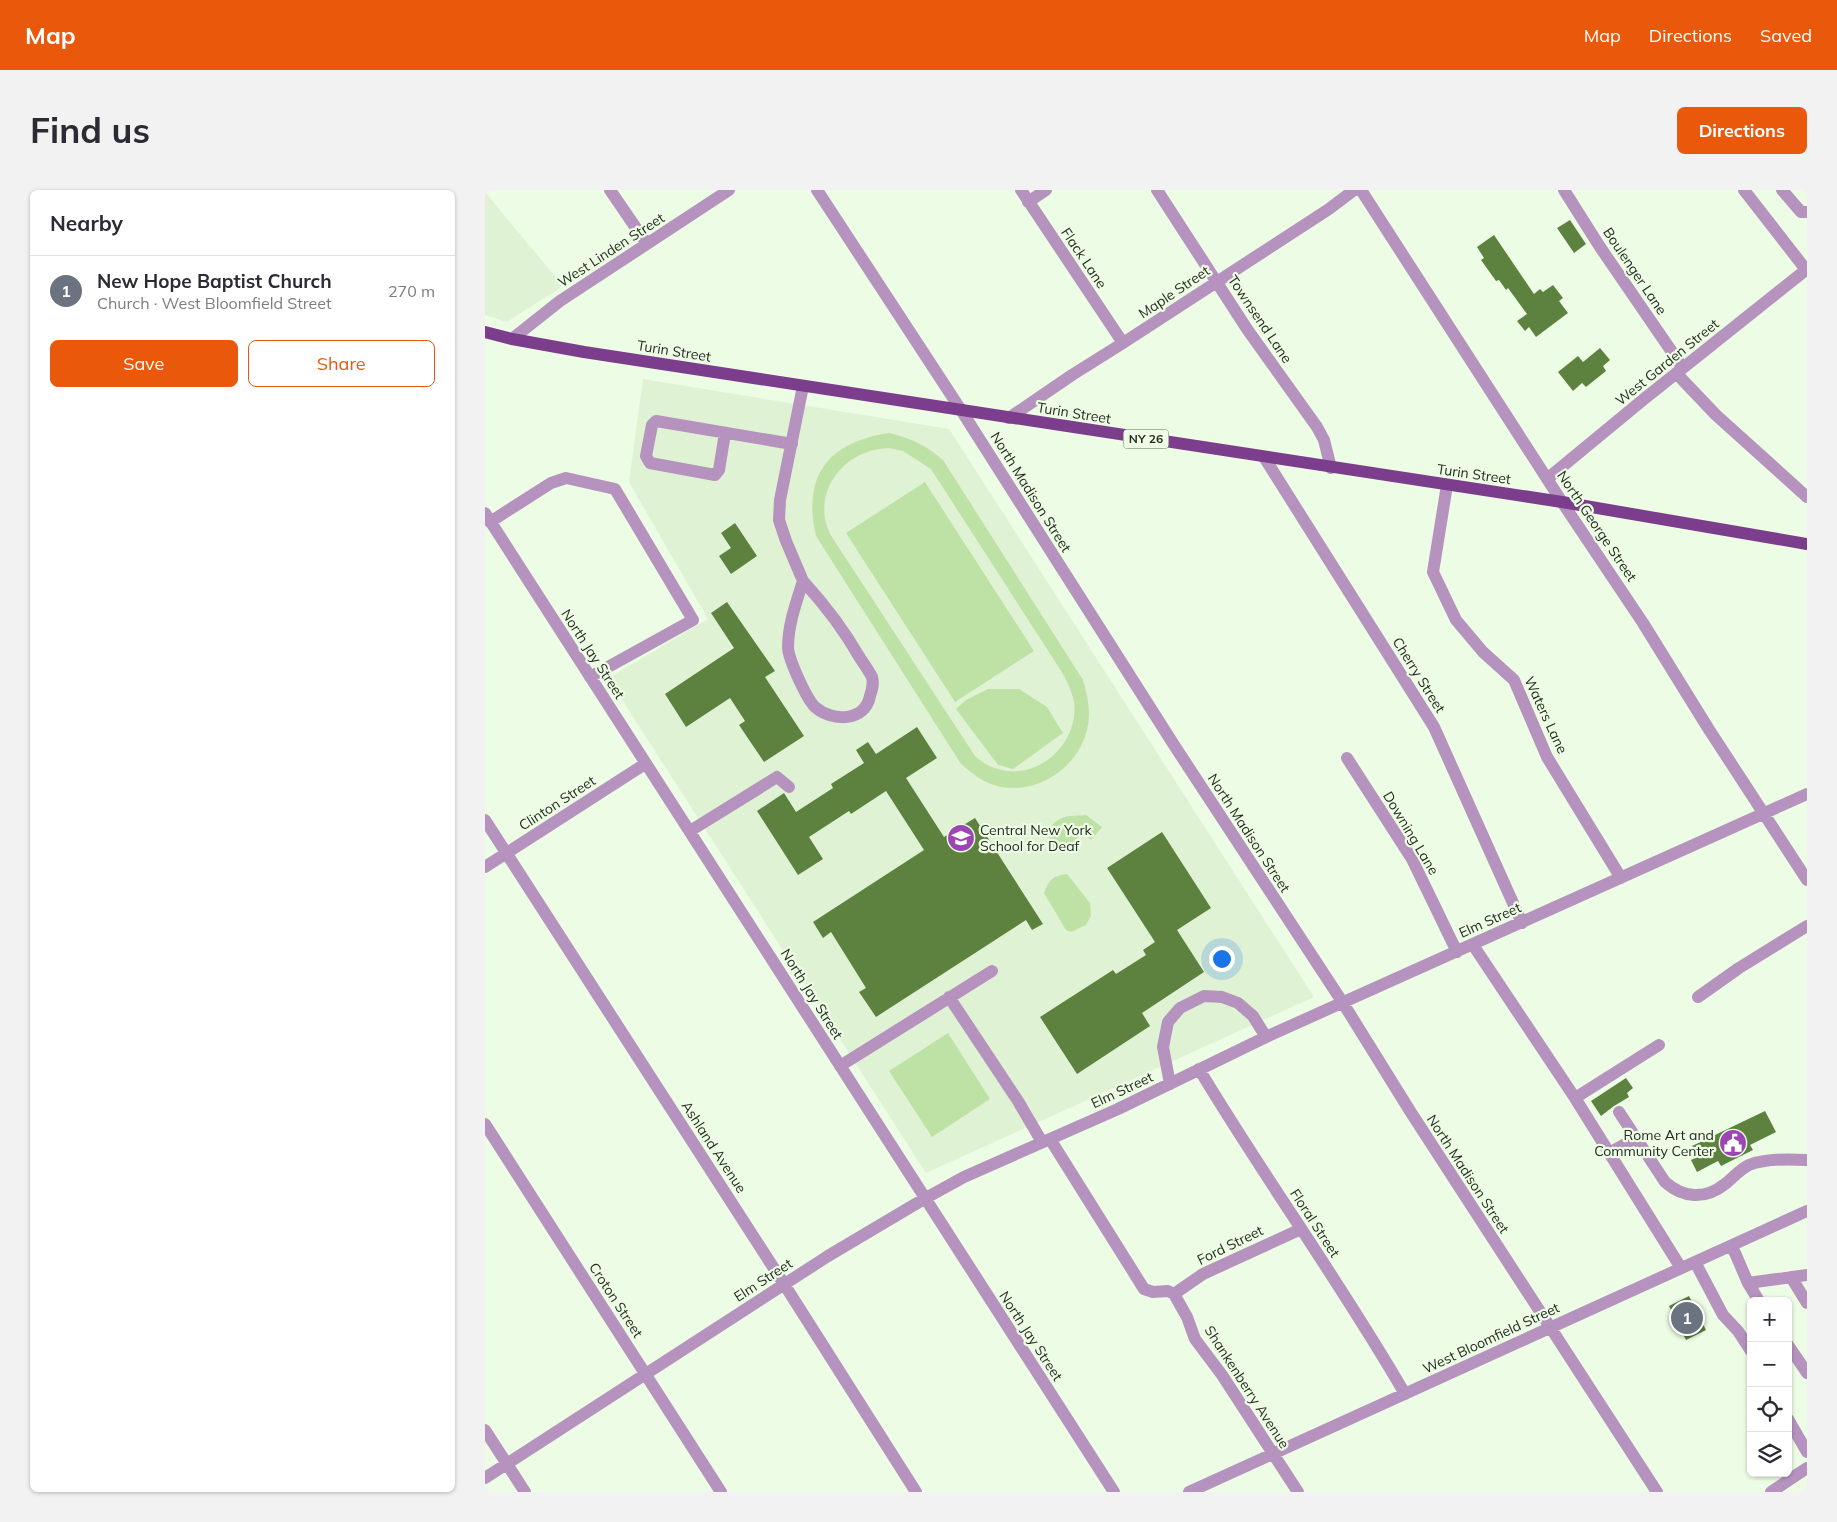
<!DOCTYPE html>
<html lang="en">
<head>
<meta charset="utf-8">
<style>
  :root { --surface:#fff; --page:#f2f2f3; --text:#2b2b33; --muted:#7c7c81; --line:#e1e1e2; --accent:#ea580c }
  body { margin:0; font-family:Mulish,sans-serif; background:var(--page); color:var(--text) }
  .controls { position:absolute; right:15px; bottom:15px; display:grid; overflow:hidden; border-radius:8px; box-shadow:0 1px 4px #0004 }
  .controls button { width:45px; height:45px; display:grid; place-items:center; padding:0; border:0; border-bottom:1px solid var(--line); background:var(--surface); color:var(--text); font:25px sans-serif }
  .you { position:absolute; left:736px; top:768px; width:18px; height:18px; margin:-12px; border:4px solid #fff; border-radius:50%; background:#1a73e8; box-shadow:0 0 0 8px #1a73e833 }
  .badge { display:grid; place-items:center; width:32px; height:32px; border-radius:50%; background:var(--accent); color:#fff; font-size:16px; font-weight:700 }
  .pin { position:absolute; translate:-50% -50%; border:2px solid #fff; box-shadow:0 1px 5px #0006 }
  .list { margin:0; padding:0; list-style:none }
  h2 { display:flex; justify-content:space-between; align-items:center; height:65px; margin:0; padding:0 20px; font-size:21px }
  h2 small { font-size:16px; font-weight:400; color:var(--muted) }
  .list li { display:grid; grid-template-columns:32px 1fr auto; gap:15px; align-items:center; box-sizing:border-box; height:70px; padding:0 20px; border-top:1px solid var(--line) }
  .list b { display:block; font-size:19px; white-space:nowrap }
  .list p { margin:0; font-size:16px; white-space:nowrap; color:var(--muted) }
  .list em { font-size:16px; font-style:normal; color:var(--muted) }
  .actions { display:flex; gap:10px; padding:15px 20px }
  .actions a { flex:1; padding:11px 0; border:1px solid var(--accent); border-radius:8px; text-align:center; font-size:18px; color:var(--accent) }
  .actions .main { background:var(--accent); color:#fff }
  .icon { flex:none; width:28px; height:28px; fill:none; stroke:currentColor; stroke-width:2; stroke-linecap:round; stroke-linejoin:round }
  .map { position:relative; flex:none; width:1322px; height:1302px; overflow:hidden; border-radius:8px }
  header { display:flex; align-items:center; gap:30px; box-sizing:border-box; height:70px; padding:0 25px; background:var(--accent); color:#fff }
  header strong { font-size:24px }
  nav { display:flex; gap:28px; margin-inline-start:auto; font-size:18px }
  .intro { display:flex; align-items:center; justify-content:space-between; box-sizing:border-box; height:120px; padding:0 30px }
  h1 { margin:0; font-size:35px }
  .button { padding:12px 22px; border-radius:8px; background:var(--accent); color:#fff; font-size:18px; font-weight:700 }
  main { display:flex; gap:30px; padding:0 30px }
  aside { flex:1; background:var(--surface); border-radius:8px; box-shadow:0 1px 4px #0004 }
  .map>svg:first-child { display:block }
  .built { fill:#e0f2d4 }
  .green { fill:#bee2a5; fill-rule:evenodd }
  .building { fill:#5d8240 }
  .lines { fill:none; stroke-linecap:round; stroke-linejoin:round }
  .minor { stroke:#b593be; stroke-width:12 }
  .major { stroke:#7b3d8c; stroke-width:12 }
  .labels { text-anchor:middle; stroke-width:4.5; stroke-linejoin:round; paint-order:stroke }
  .shield { fill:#edfce4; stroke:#626a5c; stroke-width:1 }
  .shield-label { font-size:12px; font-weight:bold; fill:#262b22 }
  .street-label { font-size:14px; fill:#262b22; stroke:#edfce4 }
  .poi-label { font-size:14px; fill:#262b22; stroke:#edfce4; text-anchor:start }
</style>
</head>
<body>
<header>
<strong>Map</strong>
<nav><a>Map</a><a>Directions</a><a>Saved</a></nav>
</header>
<div class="intro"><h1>Find us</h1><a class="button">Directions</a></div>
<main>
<aside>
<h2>Nearby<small></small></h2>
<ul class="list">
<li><span class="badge" style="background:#6b7280">1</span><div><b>New Hope Baptist Church</b><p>Church · West Bloomfield Street</p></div><em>270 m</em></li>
</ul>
<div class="actions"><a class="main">Save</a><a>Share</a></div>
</aside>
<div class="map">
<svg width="1322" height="1302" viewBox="0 0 1322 1302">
  <rect width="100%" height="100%" fill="#edfce4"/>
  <path class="built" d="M0,2L78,96L22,132L0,125Z
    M158,189L464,239L829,807L441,983L123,488L223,429L144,292Z"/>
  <path class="green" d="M404,243C427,249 439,254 458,270L598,490C603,507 607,525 601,543C589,586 535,614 494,588C488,584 482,579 476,574L331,346C317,286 343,252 404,243ZM404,258L418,261L446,279L578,484C583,493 587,502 589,512C594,554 553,591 513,579C504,577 497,572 490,566L345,344C343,339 341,334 340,329C334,289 367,259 404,258Z
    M440,292L549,461L470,512L361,343Z
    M503,499H534L562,517L578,543L528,579L513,575L471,519L481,510Z
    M601,625L617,637L606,650L597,643L578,664C560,657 559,635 577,628C583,625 594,626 601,625Z
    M582,684L605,713L606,726L601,735L586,742L581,740L559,703C564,690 567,686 582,684Z
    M463,843L505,909L447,947L404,881Z"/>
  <path class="building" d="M1085,30L1101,54L1089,63L1072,38Z
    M1009,45L1049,104L1055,99L1058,102L1068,95L1078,108L1074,111L1083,123L1051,147L1044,137L1040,141L1032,131L1042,124L1023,98L1021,100L1014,90L1011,91L996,70L999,68L992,57Z
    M1115,158L1125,170L1118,176L1121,181L1101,197L1097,193L1088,201L1073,182L1093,166L1098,172Z
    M250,333L272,366L246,384L234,366L246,358L236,343Z
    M242,412L290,481L280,487L319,546L279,572L254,535L260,531L245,508L201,537L180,504L249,458L226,423Z
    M432,537L452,568L421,588L459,647L490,628L558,734L547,740L541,730L391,827L374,802L381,798L346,742L338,748L328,732L439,660L401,601L366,624L364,621L324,647L338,669L313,685L272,621L299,603L311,622L348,598L346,594L379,573L371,560L383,552L391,564Z
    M677,642L726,718L692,740L719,782L657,823L665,836L592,884L555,827L628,780L631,784L661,765L658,760L670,752L622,678Z
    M1141,888L1148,898L1142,903L1144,907L1129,916L1116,926L1106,911Z
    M1280,921L1291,942L1265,955L1268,960L1236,976L1233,971L1212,982L1206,970L1212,967L1207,956Z
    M1204,1106L1221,1140L1201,1150L1184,1116Z"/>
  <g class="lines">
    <path class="minor" d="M125,0L162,54
      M332,0L476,220L689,555L858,813L925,921L1172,1302
      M536,0L638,153
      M672,0L762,139L832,237L839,250L846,278
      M876,0L1077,312L1158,433L1223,538L1322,690
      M1079,0L1115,57L1198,178
      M1259,0L1322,81
      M1297,0L1316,22H1322
      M543,12L561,0
      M27,149L75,111L244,0
      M1191,183L1231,225L1322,307
      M318,196L295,310L294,330L301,351L318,391
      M524,228L587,185L638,153L844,19L869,0
      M240,243L234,280L230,285L165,273L161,266L167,235L171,231L307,254
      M779,267L949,537L1037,733
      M1062,289L1159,209L1322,79
      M962,295L948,382L971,430L998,462L1029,490L1062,567L1136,688
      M0,323L629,1302
      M5,332L66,293L81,288L130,299L208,430L105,487
      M318,391C340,415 359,440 375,468C379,474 384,481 387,487C389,494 387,500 385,506C380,532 347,532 330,517C321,508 304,470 303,458C303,435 311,413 318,391Z
      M862,568L927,669L972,762
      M0,630L299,1094L431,1302
      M205,641L292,587L304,597
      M0,677L160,574
      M988,755L1090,908L1196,1078
      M464,807L533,911L557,952
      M1213,807L1254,778L1322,736
      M355,876L507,781
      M714,879C780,989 856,1093 920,1204
      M685,894L678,857L683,832L695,818L719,806L737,807L753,813L768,826L781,847
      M1090,908L1174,855
      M1134,922L1180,992C1198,1008 1220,1010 1240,994C1248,988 1255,979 1264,975C1279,969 1306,969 1322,970
      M0,934L236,1302
      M565,949L659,1099L668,1102L683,1101L689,1104L702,1127L710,1149L737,1185L813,1302
      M1124,963L1151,948
      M1247,1056L1263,1093L1274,1111
      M1210,1072L1238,1125L1253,1141L1266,1161
      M1306,1087L1322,1113
      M1263,1093L1322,1085
      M689,1104L718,1084L816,1039
      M1303,1155L1322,1183
      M1303,1229L1322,1262
      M0,1240L40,1302
      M0,1288L343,1066L439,1009L479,987L633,919L783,846L1322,604
      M704,1302L1322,1021
      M1286,1302L1322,1278"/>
    <path class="major" d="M0,142L27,149L99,162L1077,312L1322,354"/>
  </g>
  <defs>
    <g id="school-disc" transform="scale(1.4375)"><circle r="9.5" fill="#9c46b3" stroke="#edfce4"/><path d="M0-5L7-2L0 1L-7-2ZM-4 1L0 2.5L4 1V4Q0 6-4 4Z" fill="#fff"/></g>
    <g id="civic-disc" transform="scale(1.4375)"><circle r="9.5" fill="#9c46b3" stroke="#edfce4"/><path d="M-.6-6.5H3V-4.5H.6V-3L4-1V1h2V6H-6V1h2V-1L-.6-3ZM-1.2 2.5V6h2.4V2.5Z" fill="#fff"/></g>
  </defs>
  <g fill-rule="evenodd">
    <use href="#school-disc" x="476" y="648"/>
    <use href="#civic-disc" x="1248" y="953"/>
  </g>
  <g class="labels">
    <rect class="shield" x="638.5" y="239.5" width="45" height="19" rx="4"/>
    <g class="shield-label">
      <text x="661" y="253">NY 26</text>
    </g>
    <g class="street-label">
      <text transform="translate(126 60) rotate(-33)" y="5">West Linden Street</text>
      <text transform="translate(599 68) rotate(56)" y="5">Flack Lane</text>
      <text transform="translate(1150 81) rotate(56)" y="5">Boulenger Lane</text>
      <text transform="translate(689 102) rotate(-34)" y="5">Maple Street</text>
      <text transform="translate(775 129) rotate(56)" y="5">Townsend Lane</text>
      <text transform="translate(189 161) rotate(9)" y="5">Turin Street</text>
      <text transform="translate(1182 172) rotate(-39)" y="5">West Garden Street</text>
      <text transform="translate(589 223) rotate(9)" y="5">Turin Street</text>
      <text transform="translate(989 284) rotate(8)" y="5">Turin Street</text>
      <text transform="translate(546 302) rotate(58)" y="5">North Madison Street</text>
      <text transform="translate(1112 336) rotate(56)" y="5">North George Street</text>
      <text transform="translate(108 464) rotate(57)" y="5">North Jay Street</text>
      <text transform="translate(934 485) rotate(58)" y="5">Cherry Street</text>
      <text transform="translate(1061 525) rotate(65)" y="5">Waters Lane</text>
      <text transform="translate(72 613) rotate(-33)" y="5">Clinton Street</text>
      <text transform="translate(764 643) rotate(57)" y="5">North Madison Street</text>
      <text transform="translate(926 643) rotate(59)" y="5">Downing Lane</text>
      <text transform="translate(1005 730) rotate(-24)" y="5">Elm Street</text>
      <text transform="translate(327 804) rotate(58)" y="5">North Jay Street</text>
      <text transform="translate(637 900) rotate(-25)" y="5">Elm Street</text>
      <text transform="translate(229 957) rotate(57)" y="5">Ashland Avenue</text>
      <text transform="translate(983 984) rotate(57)" y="5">North Madison Street</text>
      <text transform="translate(830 1033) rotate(57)" y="5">Floral Street</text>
      <text transform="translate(745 1055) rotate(-26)" y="5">Ford Street</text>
      <text transform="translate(278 1090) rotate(-33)" y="5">Elm Street</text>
      <text transform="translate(131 1110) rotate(57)" y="5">Croton Street</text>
      <text transform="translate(546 1146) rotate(57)" y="5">North Jay Street</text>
      <text transform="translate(1006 1148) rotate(-25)" y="5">West Bloomfield Street</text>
      <text transform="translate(762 1197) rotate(57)" y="5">Shankenberry Avenue</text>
    </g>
    <g class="poi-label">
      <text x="495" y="645">Central New York<tspan x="495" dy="16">School for Deaf</tspan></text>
      <text x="1229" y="950" text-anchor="end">Rome Art and<tspan x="1229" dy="16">Community Center</tspan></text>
    </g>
  </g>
</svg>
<div class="controls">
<button>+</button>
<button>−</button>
<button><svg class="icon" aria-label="locate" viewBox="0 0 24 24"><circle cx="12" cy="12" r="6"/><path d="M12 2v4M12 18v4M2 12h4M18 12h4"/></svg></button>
<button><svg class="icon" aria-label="layers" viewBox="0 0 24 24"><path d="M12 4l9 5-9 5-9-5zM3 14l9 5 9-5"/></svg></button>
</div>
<div class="you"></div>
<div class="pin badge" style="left:1202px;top:1128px;background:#6b7280">1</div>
</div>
</main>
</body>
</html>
